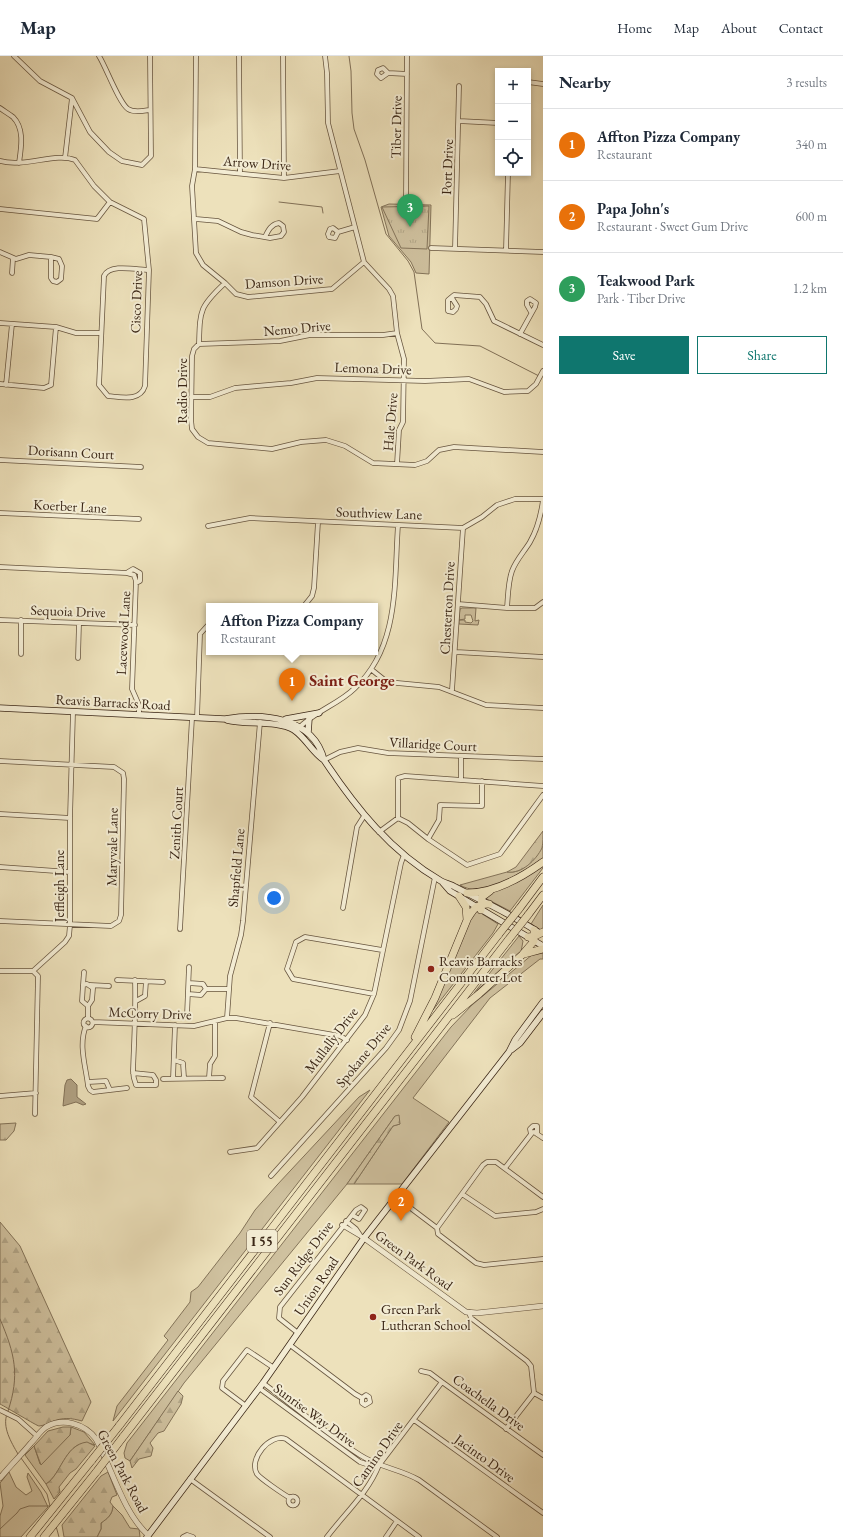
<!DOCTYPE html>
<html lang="en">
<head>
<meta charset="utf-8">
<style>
  :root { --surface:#fff; --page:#f2f2f3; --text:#1f2937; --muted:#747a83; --line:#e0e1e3; --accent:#0f766e }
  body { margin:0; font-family:"EB Garamond",serif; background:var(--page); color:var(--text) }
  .controls { position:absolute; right:12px; top:12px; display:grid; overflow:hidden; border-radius:0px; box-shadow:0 2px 6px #0003 }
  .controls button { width:36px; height:36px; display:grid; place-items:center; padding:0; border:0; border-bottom:1px solid var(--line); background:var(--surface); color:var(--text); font:20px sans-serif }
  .you { position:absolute; left:274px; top:842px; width:14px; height:14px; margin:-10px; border:3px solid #fff; border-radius:50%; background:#1a73e8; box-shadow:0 0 0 6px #1a73e833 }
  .badge { display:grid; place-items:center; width:26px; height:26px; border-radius:50%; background:var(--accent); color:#fff; font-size:13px; font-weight:700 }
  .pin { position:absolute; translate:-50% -33px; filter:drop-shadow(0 1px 2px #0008) }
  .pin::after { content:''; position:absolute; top:21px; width:14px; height:12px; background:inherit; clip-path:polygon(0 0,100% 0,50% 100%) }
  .popup { position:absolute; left:206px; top:547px; width:172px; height:52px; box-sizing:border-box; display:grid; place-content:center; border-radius:0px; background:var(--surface); filter:drop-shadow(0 1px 3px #0005); font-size:13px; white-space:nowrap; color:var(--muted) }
  .popup b { font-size:15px; color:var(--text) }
  .popup::after { content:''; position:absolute; left:50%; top:100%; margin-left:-8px; border:8px solid transparent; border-top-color:var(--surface) }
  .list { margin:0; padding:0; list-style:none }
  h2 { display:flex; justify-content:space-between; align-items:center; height:52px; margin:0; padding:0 16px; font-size:17px }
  h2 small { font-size:13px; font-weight:400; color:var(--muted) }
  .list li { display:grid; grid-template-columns:26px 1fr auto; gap:12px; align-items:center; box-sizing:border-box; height:72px; padding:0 16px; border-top:1px solid var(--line) }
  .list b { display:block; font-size:15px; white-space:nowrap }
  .list p { margin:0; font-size:13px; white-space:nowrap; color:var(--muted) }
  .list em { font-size:13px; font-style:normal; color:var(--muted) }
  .actions { display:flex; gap:8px; padding:12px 16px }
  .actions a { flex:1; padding:9px 0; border:1px solid var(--accent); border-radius:0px; text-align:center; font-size:14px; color:var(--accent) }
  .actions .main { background:var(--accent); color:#fff }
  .icon { flex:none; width:22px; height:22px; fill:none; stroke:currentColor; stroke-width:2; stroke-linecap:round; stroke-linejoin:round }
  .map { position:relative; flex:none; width:543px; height:1481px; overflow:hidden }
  header { display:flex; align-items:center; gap:24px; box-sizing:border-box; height:56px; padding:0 20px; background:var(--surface); border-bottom:1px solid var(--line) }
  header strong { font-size:19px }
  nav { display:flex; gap:22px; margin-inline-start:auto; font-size:14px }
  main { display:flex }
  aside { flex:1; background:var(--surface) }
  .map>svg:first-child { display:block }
  .green { fill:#cfc19f; stroke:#84745a }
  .forest { fill:url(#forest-firs); stroke:#84745a }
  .park { fill:url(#park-tufts); stroke:#84745a }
  .water { fill:#b0a183; stroke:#817057 }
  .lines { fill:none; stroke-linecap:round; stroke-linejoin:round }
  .stream { stroke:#817057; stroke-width:1 }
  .minor-casing { stroke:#67553f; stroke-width:5.5 }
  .tertiary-casing { stroke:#67553f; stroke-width:6 }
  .secondary-casing { stroke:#3a2616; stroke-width:7 }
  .motorway-casing { stroke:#3a2616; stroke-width:8 }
  .minor { stroke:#f3ecd3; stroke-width:4 }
  .tertiary { stroke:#f3ecd3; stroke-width:5 }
  .secondary { stroke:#f3ecd3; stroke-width:5.5 }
  .motorway { stroke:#ede1bb; stroke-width:7 }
  .motorway-bridge-casing { stroke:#3a2616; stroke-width:8; stroke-linecap:butt }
  .motorway-bridge { stroke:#ede1bb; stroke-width:7 }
  .poi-dot { fill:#8f2418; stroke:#f3ecd3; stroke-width:1.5 }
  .labels { text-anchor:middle; stroke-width:4; stroke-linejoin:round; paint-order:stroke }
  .shield { fill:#f3ecd3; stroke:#72614f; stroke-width:1 }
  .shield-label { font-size:13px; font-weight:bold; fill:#3a2616 }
  .street-label { font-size:14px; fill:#3a2616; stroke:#f3ecd3 }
  .poi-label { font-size:14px; fill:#3a2616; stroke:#f3ecd3; text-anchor:start }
  .quarter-label { font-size:16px; font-weight:bold; fill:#7a1f14; stroke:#f3ecd3 }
</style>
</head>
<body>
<header>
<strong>Map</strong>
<nav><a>Home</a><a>Map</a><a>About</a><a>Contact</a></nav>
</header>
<main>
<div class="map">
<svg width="543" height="1481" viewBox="0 0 543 1481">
  <defs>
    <pattern id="forest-firs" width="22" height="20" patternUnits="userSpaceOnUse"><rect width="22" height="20" fill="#cfc19f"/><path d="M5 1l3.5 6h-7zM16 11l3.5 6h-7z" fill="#b2a688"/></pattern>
    <pattern id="park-tufts" width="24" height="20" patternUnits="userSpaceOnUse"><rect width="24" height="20" fill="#cfc19f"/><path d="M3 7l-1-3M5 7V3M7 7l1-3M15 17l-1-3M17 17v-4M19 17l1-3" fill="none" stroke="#b2a688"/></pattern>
  </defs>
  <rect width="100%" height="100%" fill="#ede1bb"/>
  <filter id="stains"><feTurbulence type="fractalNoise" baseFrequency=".005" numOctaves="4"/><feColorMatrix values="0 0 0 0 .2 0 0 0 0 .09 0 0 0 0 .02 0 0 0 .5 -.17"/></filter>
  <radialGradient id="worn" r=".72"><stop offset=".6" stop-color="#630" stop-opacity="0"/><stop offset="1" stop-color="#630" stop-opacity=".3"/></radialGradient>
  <path class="green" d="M389,148L431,149L429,218L416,217L411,206L389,180L381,151Z
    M462,552H476L475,565L479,564L478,569L459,568V564H465V566L471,567L473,565L471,559H465V563L459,564L460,553Z
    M543,790V802C530,812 492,835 475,834C470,833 465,832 460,829L507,816C524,818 534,803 543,790Z
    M543,809V812L510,855L485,842L489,838L517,826Z
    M543,849V873L540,874L531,868Z
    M476,854L498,868L493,877L433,954L471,861Z
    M519,880L523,885L521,896L474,937Z
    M543,896V903H540L490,942L413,1042L449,1066L402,1128H354L393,1070L400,1068L395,1060L347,1128L184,1327L130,1405L125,1402L124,1397L127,1387L451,971L472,949L533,898Z
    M370,1034L113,1365L117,1350L168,1284L164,1280L190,1246L191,1236L198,1231L240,1177L255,1154L277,1129L359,1041Z
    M71,1371L84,1376L95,1389C67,1378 63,1418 46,1428L25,1399L34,1390L40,1408L70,1379Z
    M9,1416L16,1431L26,1439L32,1435L27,1421L28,1417L41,1436L48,1451L21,1481H0V1460L3,1450L0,1427Z
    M113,1450L122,1459L130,1472L139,1473L140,1481H97L101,1473V1467C108,1462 112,1459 113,1450Z"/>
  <path class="forest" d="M543,775C543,780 543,787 542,792C536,804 522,818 507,816L516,811Z
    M399,1059L400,1068L393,1070L354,1128H347L395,1060Z
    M16,1067L14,1075L6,1084H0V1068Z
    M0,1166L20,1190L91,1346L82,1365C71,1362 63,1361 51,1366C48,1367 43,1370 39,1370C37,1370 6,1351 0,1348Z
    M178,1335L183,1340L181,1348L164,1375L158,1377L150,1387L153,1392L151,1400L139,1403L132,1412L130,1405Z
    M63,1371H71L70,1379L41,1409L34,1390L48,1375Z
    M87,1386L95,1390L76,1413L70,1417L59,1431L60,1436L54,1443L46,1428C61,1419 64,1389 87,1386Z
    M108,1416L117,1439L112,1441L110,1446L113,1450C112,1459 108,1462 101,1467V1473L97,1481H64L62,1469L101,1420Z"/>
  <path class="park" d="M429,150L427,193L401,192L382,151Z"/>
  <path class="water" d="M71,1023L77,1029V1041L86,1048L83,1049L76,1046L63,1050L65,1029L67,1024Z"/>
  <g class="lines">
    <path class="stream" d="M349,0L351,15L352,57L354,73L365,104L386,178L408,205L414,216L422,273L435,287L480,290L539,320
      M279,146L322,151L323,157
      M0,1263C15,1298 20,1319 8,1355
      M7,1358C2,1371 11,1386 18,1398
      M21,1402L47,1438L50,1450
      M56,1470L59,1481
      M0,1473L17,1457L20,1453L29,1450H50"/>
    <g class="minor-casing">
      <path id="minor" d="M14,0L40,25L72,42L90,76L109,96L122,105L142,109L151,100L150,0
        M99,0C106,11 119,47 128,53C134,57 143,55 149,54
        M196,0L195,113L192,130L196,197L203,209L225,227C199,251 200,255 199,288L194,293L192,300L191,364L192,373L198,381L208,387L272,393L301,386L326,384L345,390L373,407L415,409L427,405L439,394L454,391L543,396
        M239,0L240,117
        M283,0L284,122
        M325,0L327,17L328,67L364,206L389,233L393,240L397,277L404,303L403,366L399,374L397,408
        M388,17L381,22L377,18L378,14L383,12L388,17L407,18
        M528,26L543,28
        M0,52C4,55 9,58 13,61C25,73 21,92 19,107
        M459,65L498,67
        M65,102L72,42
        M0,105C24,112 56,96 75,104L94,130L110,146L144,163L149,214L145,330C140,346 121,341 108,340L99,329L104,220C110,207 137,214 149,214
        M195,113L284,122L340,115
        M406,143L407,0
        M0,153L97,163L110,146
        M196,163L218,165L241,176L252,179L270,182L281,180L284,176L283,170L279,167C271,168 268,175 265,181
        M338,176L333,172L330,173L328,178L329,181L335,182L338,176L355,171
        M431,192L543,196
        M455,193L459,30
        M506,194L508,117
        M0,196L16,203L29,199L51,201
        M51,201L59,203L62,210L61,223L57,226L53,225L51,222Z
        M12,217L13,202
        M225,227L236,238L248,241L332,233L364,206
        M452,242L457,250L456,253L453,256L448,255V244L454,239L480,241L486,248L494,265L543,289
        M0,267L56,271L76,277H101
        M520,278L535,251L536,247L530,243L527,245V249L531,256
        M199,288L280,285L310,279H383L397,277
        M0,328L44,332L51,329L56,271
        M6,329L12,268
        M191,341H210L235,332L291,327L317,322L425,325L469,323L504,336L528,335L536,328L543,315
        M0,404L141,411
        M0,457L139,463
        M208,470L250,462L463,472L482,461L497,449L515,443H543
        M0,511L127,517L134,519L136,525L132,633L139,649V659
        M128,516L133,513L140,517V525L136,527
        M458,548L507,552H535L543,546
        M304,550L312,540L314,532L318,466
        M507,552C508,540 508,526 512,515C516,504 524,496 530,486C538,472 541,459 543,444
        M0,564L135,569
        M456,596L543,601
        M21,598V564
        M78,602L79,567
        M372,614L387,626L439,631L486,649L543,652
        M452,634L463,472
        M197,662L200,578L209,568
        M298,673C314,655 338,649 355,632C400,590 394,526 398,469
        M324,704L340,696L358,692L388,697L543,703
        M0,705L114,711L123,717L124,723L121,859L119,865L111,870L0,865
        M461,723V700
        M0,758L70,762
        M398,762V722L405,720L543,730
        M379,776L398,762L408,767L428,783L467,809L500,798L543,739
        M428,783L439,764L440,749L482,750V725
        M0,811L70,816
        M343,852L357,771L364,760
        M180,873L192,662
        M0,915H33
        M117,924L163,926
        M189,927L203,928L206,933
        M83,929L84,916
        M90,929L109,930
        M206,933H228
        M188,938L201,939L206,933
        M374,938L293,923L287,913L296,886L305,881L382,894
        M136,945L145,940L146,925
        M187,959L189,911
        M88,962V950L82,945L83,929L87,928L93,932L92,944L88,950
        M227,962L230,920L241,879L243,865L260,666
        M83.5 967a4.5 4.5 0 1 1 9 0a4.5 4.5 0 1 1-9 0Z
        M93,966L194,970L227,962H236L340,980L347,984
        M270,967L251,1041L280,1066
        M86,970C78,989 86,1011 88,1030L90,1034L93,1036L110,1034L106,1025L88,1026
        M174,1004L183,1007L184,1022
        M133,1017L153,1019L156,1024V1029H136C134,1024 133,1020 133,1015C134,985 136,954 135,924
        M209,1022L210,1008L215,1000V966
        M163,1023L223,1022
        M173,1023L175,969
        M110,1034L127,1032
        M0,1040L36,1037
        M35,1058L38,920L33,915L65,886L69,880L70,869V762L73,656
        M531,1078L530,1073L533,1070H537V1078
        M230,1096L257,1092L302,1041L365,959L374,938L401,807L404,799
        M505,1112L532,1077L534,1076L543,1082
        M271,1120L386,992L399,974L410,945L435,821
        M462,1138L495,1160L536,1156L543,1153
        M396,1141L437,1172L438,1178L476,1207L484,1209L543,1203
        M346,1165L356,1173L360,1179
        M342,1169L364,1182
        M437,1172L483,1109L487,1106H496L543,1141
        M469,1256L471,1262L527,1305L531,1310L534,1337
        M298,1277L279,1262L280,1251L356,1154L361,1151L365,1154L359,1163L352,1159
        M290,1289L355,1338L362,1342L366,1339L369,1341L370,1346L365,1349L362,1347V1342
        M421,1315L430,1317L442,1326L543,1399
        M263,1327C295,1351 326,1377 360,1399C378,1411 400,1413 419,1424L497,1481
        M259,1332L360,1406L372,1410L379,1409
        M534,1337L543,1342
        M246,1350L222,1332L223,1325L247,1294L274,1312
        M0,1354L18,1363L37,1380
        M414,1364L543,1457
        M506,1373L534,1337
        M190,1423L270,1481
        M288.5 1445a4.5 4.5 0 1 1 9 0a4.5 4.5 0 1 1-9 0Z
        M290,1442C283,1438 261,1423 257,1418C248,1403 270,1377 286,1383L419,1481
        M183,1481L187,1479L193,1481
        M327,1481C345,1457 368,1437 379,1409L442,1326
        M386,1481L397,1465"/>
    </g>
    <g class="tertiary-casing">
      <path id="tertiary" d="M364,1182L466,1256L477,1257L543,1250
        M0,1422C10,1410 21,1399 31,1387C36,1382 40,1375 46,1371C63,1361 85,1368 96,1383C112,1413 123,1456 148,1479"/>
    </g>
    <g class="secondary-casing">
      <path id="secondary" d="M0,652L225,663C262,657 313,660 324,704C356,752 391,796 441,825C446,828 451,828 455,831C483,845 512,859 538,876
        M286,663L319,657
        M227,664C247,669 277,664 294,674C306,682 312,696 324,704
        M308,677L309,663
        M443,827L450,835L543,890
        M511,994L520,987L543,957
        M147,1481L263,1327L364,1182L509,996L515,984L543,946"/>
    </g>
    <g class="motorway-casing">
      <path id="motorway" d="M467,837C495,837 521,822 543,806
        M519,853L543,821
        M481,854L482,841L490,835
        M528,859L543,839
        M468,862C474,852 477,848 489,848
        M528,881L535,880L543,876
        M524,898L543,893
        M453,959L479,938L522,899L534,885V874
        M415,981L435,942L467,864L466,851L459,840
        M119,1370L499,878
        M123,1381L509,883
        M30,1481L92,1404
        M44,1481L97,1415"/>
    </g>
    <use href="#minor" class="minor"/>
    <use href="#tertiary" class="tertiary"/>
    <use href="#secondary" class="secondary"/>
    <use href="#motorway" class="motorway"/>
    <g class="motorway-bridge-casing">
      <path id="motorway-bridge" d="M499,878L519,853
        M509,883L528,859
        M92,1404L119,1370
        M97,1415L123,1381"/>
    </g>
    <use href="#motorway-bridge" class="motorway-bridge"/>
  </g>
  <g class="poi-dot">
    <circle cx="431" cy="913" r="4"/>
    <circle cx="373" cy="1261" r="4"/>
  </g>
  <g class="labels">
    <rect class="shield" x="247" y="1174" width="30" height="22" rx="3"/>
    <g class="shield-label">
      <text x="262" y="1190">I 55</text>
    </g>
    <g class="street-label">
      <text transform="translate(396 71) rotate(-89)" y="5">Tiber Drive</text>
      <text transform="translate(257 107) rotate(4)" y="5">Arrow Drive</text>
      <text transform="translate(447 111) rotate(-88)" y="5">Port Drive</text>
      <text transform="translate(284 225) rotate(-4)" y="5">Damson Drive</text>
      <text transform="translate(136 246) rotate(-88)" y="5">Cisco Drive</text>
      <text transform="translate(297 272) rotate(-5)" y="5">Nemo Drive</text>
      <text transform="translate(373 312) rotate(2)" y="5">Lemona Drive</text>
      <text transform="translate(182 335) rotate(-90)" y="5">Radio Drive</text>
      <text transform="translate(390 366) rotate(-85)" y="5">Hale Drive</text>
      <text transform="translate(71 396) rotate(3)" y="5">Dorisann Court</text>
      <text transform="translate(70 450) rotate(3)" y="5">Koerber Lane</text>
      <text transform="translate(379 457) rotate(2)" y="5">Southview Lane</text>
      <text transform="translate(447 552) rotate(-87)" y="5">Chesterton Drive</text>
      <text transform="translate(68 555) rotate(2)" y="5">Sequoia Drive</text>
      <text transform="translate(123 577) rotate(-87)" y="5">Lacewood Lane</text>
      <text transform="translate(113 646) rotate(3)" y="5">Reavis Barracks Road</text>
      <text transform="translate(433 688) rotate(3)" y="5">Villaridge Court</text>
      <text transform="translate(176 767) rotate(-87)" y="5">Zenith Court</text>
      <text transform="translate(112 791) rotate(-89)" y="5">Maryvale Lane</text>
      <text transform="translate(236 812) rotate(-85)" y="5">Shapfield Lane</text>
      <text transform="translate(59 830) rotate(-90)" y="5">Jeffleigh Lane</text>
      <text transform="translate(150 957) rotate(2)" y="5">McCorry Drive</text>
      <text transform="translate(331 984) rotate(-53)" y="5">Mullally Drive</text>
      <text transform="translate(363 999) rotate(-51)" y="5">Spokane Drive</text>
      <text transform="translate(303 1202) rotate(-53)" y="5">Sun Ridge Drive</text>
      <text transform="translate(414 1204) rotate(36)" y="5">Green Park Road</text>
      <text transform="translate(316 1230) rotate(-56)" y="5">Union Road</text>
      <text transform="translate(489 1346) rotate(36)" y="5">Coachella Drive</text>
      <text transform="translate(315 1359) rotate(36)" y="5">Sunrise Way Drive</text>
      <text transform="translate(377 1398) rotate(-55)" y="5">Camino Drive</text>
      <text transform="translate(485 1402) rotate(36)" y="5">Jacinto Drive</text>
      <text transform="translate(123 1415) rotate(62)" y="5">Green Park Road</text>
    </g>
    <g class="poi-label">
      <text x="439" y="910">Reavis Barracks<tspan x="439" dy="16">Commuter Lot</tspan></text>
      <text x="381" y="1258">Green Park<tspan x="381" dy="16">Lutheran School</tspan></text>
    </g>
    <g class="quarter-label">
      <text x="352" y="630">Saint George</text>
    </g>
  </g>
  <rect width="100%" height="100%" filter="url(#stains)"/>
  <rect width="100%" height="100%" fill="url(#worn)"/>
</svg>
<div class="controls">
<button>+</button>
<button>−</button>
<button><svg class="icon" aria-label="locate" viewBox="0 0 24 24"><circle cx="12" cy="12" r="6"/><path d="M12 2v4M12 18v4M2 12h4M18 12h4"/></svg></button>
</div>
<div class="you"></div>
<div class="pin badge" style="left:292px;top:645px;background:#e8710a">1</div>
<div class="popup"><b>Affton Pizza Company</b>Restaurant</div>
<div class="pin badge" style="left:401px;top:1165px;background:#e8710a">2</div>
<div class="pin badge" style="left:410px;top:171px;background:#2e9e5b">3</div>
</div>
<aside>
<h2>Nearby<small>3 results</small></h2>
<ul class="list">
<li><span class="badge" style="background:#e8710a">1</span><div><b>Affton Pizza Company</b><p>Restaurant</p></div><em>340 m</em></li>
<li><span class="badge" style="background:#e8710a">2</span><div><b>Papa John's</b><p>Restaurant · Sweet Gum Drive</p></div><em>600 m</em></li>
<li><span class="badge" style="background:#2e9e5b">3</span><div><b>Teakwood Park</b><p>Park · Tiber Drive</p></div><em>1.2 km</em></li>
</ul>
<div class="actions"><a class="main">Save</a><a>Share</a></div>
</aside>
</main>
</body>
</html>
